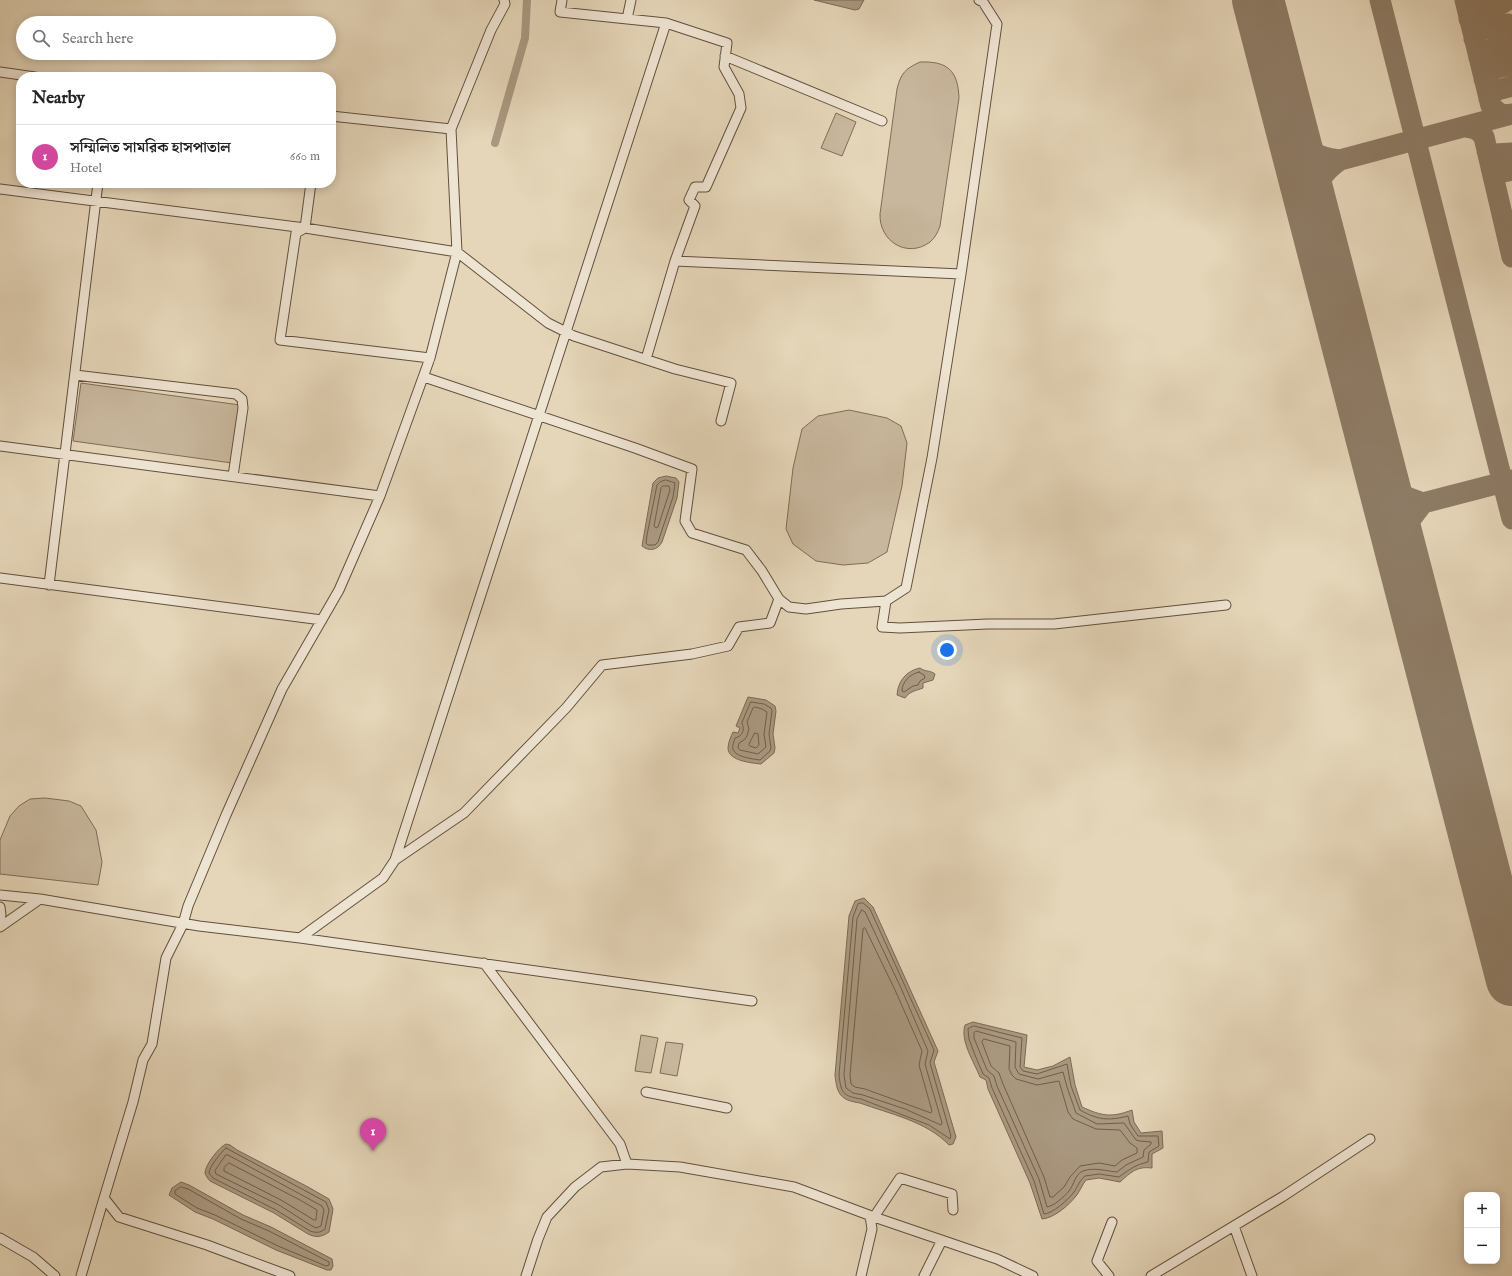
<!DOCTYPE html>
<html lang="en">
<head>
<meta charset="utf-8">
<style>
  :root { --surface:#fff; --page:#f6f6f6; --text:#222; --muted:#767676; --line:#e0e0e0; --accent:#db2777 }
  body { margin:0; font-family:"IM FELL English","Noto Serif Bengali",serif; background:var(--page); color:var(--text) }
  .controls { position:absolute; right:12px; bottom:12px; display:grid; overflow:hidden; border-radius:8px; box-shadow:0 2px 10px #0003 }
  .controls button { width:36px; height:36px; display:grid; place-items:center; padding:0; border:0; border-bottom:1px solid var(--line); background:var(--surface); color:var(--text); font:20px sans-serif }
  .you { position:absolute; left:947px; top:650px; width:14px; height:14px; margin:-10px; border:3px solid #fff; border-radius:50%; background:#1a73e8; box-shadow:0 0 0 6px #1a73e833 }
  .badge { display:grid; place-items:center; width:26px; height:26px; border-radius:50%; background:var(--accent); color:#fff; font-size:13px; font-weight:700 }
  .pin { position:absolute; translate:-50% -33px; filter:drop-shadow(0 1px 2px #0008) }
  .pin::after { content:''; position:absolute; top:21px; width:14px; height:12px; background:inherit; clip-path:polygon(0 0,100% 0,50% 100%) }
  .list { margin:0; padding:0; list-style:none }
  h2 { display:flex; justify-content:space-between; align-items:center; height:52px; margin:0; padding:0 16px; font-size:17px }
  h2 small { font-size:13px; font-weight:400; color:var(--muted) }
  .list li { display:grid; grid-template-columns:26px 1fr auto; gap:12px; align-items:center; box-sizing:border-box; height:64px; padding:0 16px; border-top:1px solid var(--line) }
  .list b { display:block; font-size:15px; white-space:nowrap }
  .list p { margin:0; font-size:13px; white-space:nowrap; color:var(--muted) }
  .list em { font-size:13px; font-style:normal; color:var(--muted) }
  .icon { flex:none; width:22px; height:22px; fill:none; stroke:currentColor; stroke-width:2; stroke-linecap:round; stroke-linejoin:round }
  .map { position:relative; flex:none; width:1512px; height:1276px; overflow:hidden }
  .search { position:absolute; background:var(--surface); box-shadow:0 2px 10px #0003; left:16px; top:16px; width:320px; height:44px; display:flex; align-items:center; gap:10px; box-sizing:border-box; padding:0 14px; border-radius:22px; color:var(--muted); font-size:15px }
  .panel { position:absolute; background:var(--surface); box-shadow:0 2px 10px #0003; left:16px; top:72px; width:320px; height:116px; border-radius:16px }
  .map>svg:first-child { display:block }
  .green { fill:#c8b79d; stroke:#806c58 }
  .water { fill:#aa9981; stroke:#7c6955 }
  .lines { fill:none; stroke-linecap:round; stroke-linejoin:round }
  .shore { stroke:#715e4a; stroke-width:1 }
  .canal { stroke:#aa9981; stroke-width:8 }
  .taxiway { stroke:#8e7c66; stroke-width:21 }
  .runway { stroke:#8e7c66; stroke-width:52 }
  .street-casing { stroke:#634f3d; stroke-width:11 }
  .street { stroke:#eee4d2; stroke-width:9 }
</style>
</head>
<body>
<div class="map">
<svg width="1512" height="1276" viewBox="0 0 1512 1276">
  <rect width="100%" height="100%" fill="#e5d6b9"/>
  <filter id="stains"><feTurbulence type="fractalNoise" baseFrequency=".005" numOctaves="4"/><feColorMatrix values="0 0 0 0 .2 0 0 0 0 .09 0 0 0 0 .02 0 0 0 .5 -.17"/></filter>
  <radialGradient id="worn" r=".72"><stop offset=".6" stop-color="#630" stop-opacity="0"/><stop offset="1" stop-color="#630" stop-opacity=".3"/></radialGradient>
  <path class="green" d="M920,62C947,61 958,70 959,98L940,226C938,232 935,238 930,242C907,259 879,241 880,214L897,89C901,73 905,69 920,62Z
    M836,113L856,122L842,156L821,148Z
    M81,383L240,405L232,463L73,441Z
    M849,410L887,418L901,426L907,443L902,486L887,552L868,563L843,565L816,561L793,544L786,529L793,468L802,429L818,416Z
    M45,798L69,801L81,806L96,830L102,862L98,885L0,874V840L10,816L19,806L30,799Z
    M641,1035L658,1038L651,1073L635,1071Z
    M666,1042L683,1044L677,1076L660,1073Z"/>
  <path class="water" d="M814,0H864L859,9L855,10Z
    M666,476L676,478L679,482L677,498L662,542C658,550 649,552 642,546L653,483L658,478Z
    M920,668C925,672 930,670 935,674L933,680L923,683V688C915,691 910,691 905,698L897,695C898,681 906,671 920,668Z
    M748,697L766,700L775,706L776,711L773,734L775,748L774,753L761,764C752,763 728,761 728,748C728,743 731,736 733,732L738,733L740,728L736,726Z
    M864,898L873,907L938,1051L934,1062L956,1137L953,1144L949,1145C926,1121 890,1114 860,1103C840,1100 837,1094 835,1075L849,916L855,901Z
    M973,1022L1027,1035L1024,1067L1037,1070L1053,1066L1070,1057L1075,1085L1082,1107C1102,1116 1111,1118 1132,1110L1134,1122L1141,1133L1162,1131L1163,1148L1152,1154V1168C1137,1166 1131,1172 1120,1182L1099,1178L1086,1180C1082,1185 1080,1191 1076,1196C1068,1206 1054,1218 1042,1219L1030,1183L988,1089L986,1080L980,1077C974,1062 960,1041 965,1025Z
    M226,1144L230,1145L237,1150L308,1187L329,1199L333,1209L329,1232C322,1237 316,1238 308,1234L274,1213L210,1181C208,1179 206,1176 205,1173C205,1165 219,1147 226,1144Z
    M181,1182L189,1185L243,1215L271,1227L332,1259L333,1266L331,1270H327L276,1250L213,1219L195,1212L169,1195L172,1188Z"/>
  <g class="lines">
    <path class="shore" d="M666,480L675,483L673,497L658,542L655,545H648L646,543L647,535L657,485L660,482Z
      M663,486H669L670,490L658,527L656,528L654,526L661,488Z
      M919,672L924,675L925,678L920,681L918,685L913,686L904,692L902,691C902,682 910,674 919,672Z
      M751,702L764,704L771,708L772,711L769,734L771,748L770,751L760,760C753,759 737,757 734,751C731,748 734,742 735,738C743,736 745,730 742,723Z
      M755,707L762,709L767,712L764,734L766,747L758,754L740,750L738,748L739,743L744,740L747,736L749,729L747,722L753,708Z
      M755,733L758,734L759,745L756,748L750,746L749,745Z
      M863,903L870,909L934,1050L930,1063L951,1136L950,1139L929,1125L861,1099C843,1096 841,1093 839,1075L853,917L858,904Z
      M862,910L865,912L901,988L928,1051L925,1064L942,1123L941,1125L905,1109L863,1095L853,1093L846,1088L844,1075L857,919Z
      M865,928L895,990L922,1051L919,1065L932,1111L931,1113L865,1089L855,1087L851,1084L850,1075L863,929Z
      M974,1026L1022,1038L1020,1067L1023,1071L1037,1074L1067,1064L1071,1086L1080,1110C1098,1120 1108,1121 1128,1116L1130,1124L1138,1136H1158L1159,1146L1149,1152L1148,1162C1135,1165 1130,1169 1119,1177L1099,1174L1085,1176C1079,1181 1078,1186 1074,1192C1069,1199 1052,1214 1044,1214L1034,1181L992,1088L989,1078L983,1074L975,1055L969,1039L968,1029Z
      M976,1031L1016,1042L1015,1067L1019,1074L1038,1079L1063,1072L1067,1087L1076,1113L1097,1124L1124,1123L1136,1140L1140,1141L1151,1142V1144L1144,1150L1143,1157L1126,1165L1117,1172C1106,1171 1094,1167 1083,1171C1075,1174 1074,1185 1069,1191C1064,1197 1054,1206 1047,1207L1039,1179L997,1086L994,1076L987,1070L974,1038V1033Z
      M984,1039L1010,1046L1009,1069L1012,1075L1016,1079L1037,1085L1059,1081L1068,1112L1073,1119L1096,1129L1120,1130L1130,1143L1137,1148V1153L1122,1160L1115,1166L1099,1163L1080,1166L1070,1177L1064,1187L1053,1197H1050L1044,1177L1003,1084L999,1073L991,1066L982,1042Z
      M226,1148L326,1202L329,1210L325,1229C320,1233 316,1233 310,1231L276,1210L213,1178C212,1177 210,1174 209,1173C209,1167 222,1151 226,1148Z
      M226,1155H228L322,1206L324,1210L321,1226L316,1228L312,1226L279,1205L216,1174L215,1171Z
      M229,1163L300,1200L317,1210L316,1220H314L281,1200L224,1171V1168Z
      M181,1187L188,1189L241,1219L269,1231L327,1261L329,1262V1265L326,1266L278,1246L215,1215L197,1208L175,1194V1191Z"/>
    <path class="canal" d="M495,143L525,38L527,0"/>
    <path class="taxiway" d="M1380,0L1512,519
      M1465,0L1491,106L1500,114L1507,115
      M1469,19C1475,3 1496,11 1507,0
      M1474,39L1480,30L1508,24L1512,25
      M1479,58C1483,49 1502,45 1512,45
      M1484,79C1487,68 1502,67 1512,65
      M1489,99L1494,91L1512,86
      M1466,127C1475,128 1479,130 1484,137L1512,257
      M1292,131C1308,151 1314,157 1340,160
      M1487,151L1495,154L1512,153
      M1491,168C1497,175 1504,172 1512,170
      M1312,209C1317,184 1319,175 1340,160L1512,114
      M1380,470L1399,494L1423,503
      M1401,550L1404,533L1410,520L1423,503L1512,480"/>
    <path class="runway" d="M1258,0L1512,980"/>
    <g class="street-casing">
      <path id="street" d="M562,0L560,12L666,23L727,43L724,67L739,94L741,108L706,187H695L689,200L695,206L675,261
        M627,19L631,0
        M725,56L882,121
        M0,72L35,77
        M331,116L451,129
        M0,189L305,228L311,183
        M430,358L280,340L296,233L305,228L457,252L548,323L574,336L675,369L731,383L721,421
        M646,359L675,261L961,274L997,24L983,2L979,0
        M75,375L236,394L242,399L243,408L233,476
        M424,377L635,448L692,469L685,521L692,533L746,550L762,571L779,599
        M0,446L380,496
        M0,578L322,620
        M49,585L98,183
        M886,601L906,588L932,458L961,274
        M395,860L666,23
        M0,895L40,899L199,926L300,938L752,1001
        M0,907L1,915L0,918
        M0,927L40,899
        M300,938L383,878L395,860L464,813L566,708L602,665L692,654L728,646L739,627L770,623L779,599L789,607L806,609L841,604L886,601L882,627L900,628L988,624H1054L1226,605
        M484,963L620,1144L627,1164
        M646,1092L727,1108
        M104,1198L133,1102L143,1060L152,1044L166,958L183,924L188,906L226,815L282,689L339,590L380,496L430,358L457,252L451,129L491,30L505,4L504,0
        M874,1217L900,1178L952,1194L953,1210
        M1234,1226L1252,1276
        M0,1238L33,1257L55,1276
        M81,1276L104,1198L119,1217L207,1245L290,1276
        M526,1276L538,1239L547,1217L575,1187L601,1167L627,1164L680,1167L794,1187L874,1217L997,1259L1033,1276
        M861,1276L872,1229L870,1216
        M924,1276L942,1240
        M1109,1276L1097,1261L1112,1222
        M1151,1276L1282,1197L1370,1139"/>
    </g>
    <use href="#street" class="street"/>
  </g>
  <rect width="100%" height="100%" filter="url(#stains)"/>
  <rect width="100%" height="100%" fill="url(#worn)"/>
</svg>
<div class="controls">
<button>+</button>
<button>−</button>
</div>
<div class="you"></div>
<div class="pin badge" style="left:373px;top:1151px;background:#d1479c">1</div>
<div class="search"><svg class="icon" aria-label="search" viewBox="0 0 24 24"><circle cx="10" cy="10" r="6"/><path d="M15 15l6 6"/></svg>Search here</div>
<section class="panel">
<h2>Nearby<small></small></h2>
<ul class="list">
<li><span class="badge" style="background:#d1479c">1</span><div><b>সম্মিলিত সামরিক হাসপাতাল</b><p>Hotel</p></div><em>660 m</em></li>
</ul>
</section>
</div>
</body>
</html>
